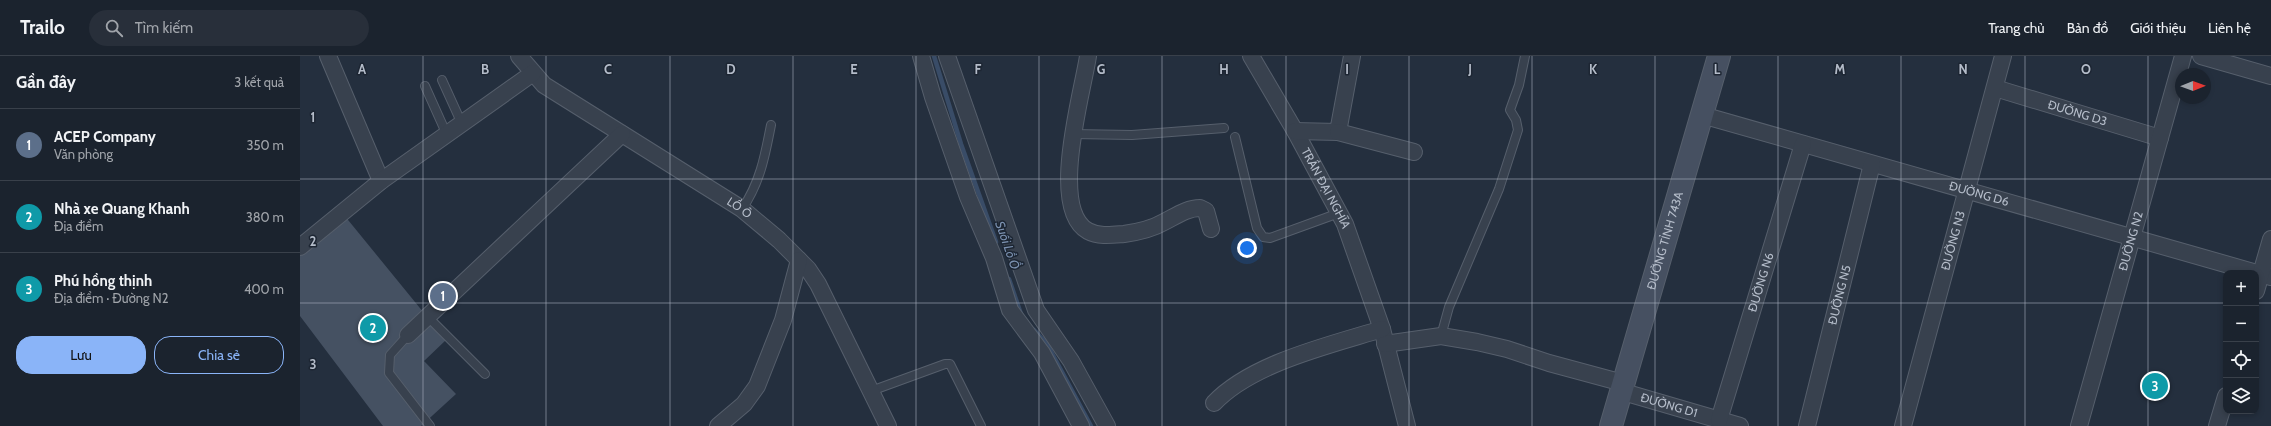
<!DOCTYPE html>
<html lang="vi">
<head>
<meta charset="utf-8">
<style>
  :root { --surface:#1b232e; --page:#282f3a; --text:#f1f3f6; --muted:#a0a4aa; --line:#39404a; --accent:#8ab4f8 }
  body { margin:0; font-family:Cabin,sans-serif; background:var(--page); color:var(--text) }
  .controls { position:absolute; right:12px; bottom:12px; display:grid; overflow:hidden; border-radius:8px; box-shadow:0 2px 6px #0003 }
  .controls button { width:36px; height:36px; display:grid; place-items:center; padding:0; border:0; border-bottom:1px solid var(--line); background:var(--surface); color:var(--text); font:20px sans-serif }
  .compass { position:absolute; left:1875px; top:12px; width:36px; height:36px; border-radius:50%; background:var(--surface); box-shadow:0 2px 6px #0003; rotate:89deg }
  .you { position:absolute; left:947px; top:192px; width:14px; height:14px; margin:-10px; border:3px solid #fff; border-radius:50%; background:#1a73e8; box-shadow:0 0 0 6px #1a73e833 }
  .badge { display:grid; place-items:center; width:26px; height:26px; border-radius:50%; background:var(--accent); color:#fff; font-size:13px; font-weight:700 }
  .pin { position:absolute; translate:-50% -50%; border:2px solid #fff; box-shadow:0 1px 4px #0006 }
  .list { margin:0; padding:0; list-style:none }
  h2 { display:flex; justify-content:space-between; align-items:center; height:52px; margin:0; padding:0 16px; font-size:17px }
  h2 small { font-size:13px; font-weight:400; color:var(--muted) }
  .list li { display:grid; grid-template-columns:26px 1fr auto; gap:12px; align-items:center; box-sizing:border-box; height:72px; padding:0 16px; border-top:1px solid var(--line) }
  .list b { display:block; font-size:15px; white-space:nowrap }
  .list p { margin:0; font-size:13px; white-space:nowrap; color:var(--muted) }
  .list em { font-size:13px; font-style:normal; color:var(--muted) }
  .actions { display:flex; gap:8px; padding:12px 16px }
  .actions a { flex:1; padding:9px 0; border:1px solid var(--accent); border-radius:16px; text-align:center; font-size:14px; color:var(--accent) }
  .actions .main { background:var(--accent); color:#111 }
  .icon { flex:none; width:22px; height:22px; fill:none; stroke:currentColor; stroke-width:2; stroke-linecap:round; stroke-linejoin:round }
  .map { position:relative; flex:none; width:1971px; height:370px; overflow:hidden }
  header { display:flex; align-items:center; gap:24px; box-sizing:border-box; height:56px; padding:0 20px; background:var(--surface); border-bottom:1px solid var(--line) }
  header strong { font-size:19px }
  nav { display:flex; gap:22px; margin-inline-start:auto; font-size:14px }
  .search { width:280px; height:36px; background:var(--page); display:flex; align-items:center; gap:10px; box-sizing:border-box; padding:0 14px; border-radius:22px; color:var(--muted); font-size:15px }
  main { display:flex }
  aside { flex:1; background:var(--surface) }
  .map>svg:first-child { display:block }
  .lines { fill:none; stroke-linecap:round; stroke-linejoin:round }
  .stream { stroke:#394c67; stroke-width:4.5 }
  .building { fill:#455162 }
  .service-casing { stroke:#565f6c; stroke-width:10 }
  .minor-casing { stroke:#565f6c; stroke-width:18 }
  .secondary-casing { stroke:#565f6c; stroke-width:24 }
  .service { stroke:#38414e; stroke-width:8 }
  .minor { stroke:#38414e; stroke-width:16 }
  .secondary { stroke:#465061; stroke-width:22 }
  .grid { fill:none; stroke:#b4bcc9; stroke-width:1; stroke-opacity:0.55 }
  .labels { text-anchor:middle; stroke-width:3; stroke-linejoin:round; paint-order:stroke }
  .street-label { font-size:12px; fill:#b4bcc9; stroke:#1d2633 }
  .water-label { font-size:13px; font-style:italic; fill:#7c92b1; stroke:#1d2633 }
  .grid-label { font-size:13px; text-anchor:middle; font-weight:bold; fill:#b4bcc9; stroke:#1d2633; stroke-width:3; stroke-linejoin:round; paint-order:stroke }
</style>
</head>
<body>
<header>
<strong>Trailo</strong>
<div class="search"><svg class="icon" aria-label="search" viewBox="0 0 24 24"><circle cx="10" cy="10" r="6"/><path d="M15 15l6 6"/></svg>Tìm kiếm</div>
<nav><a>Trang chủ</a><a>Bản đồ</a><a>Giới thiệu</a><a>Liên hệ</a></nav>
</header>
<main>
<aside>
<h2>Gần đây<small>3 kết quả</small></h2>
<ul class="list">
<li><span class="badge" style="background:#5c6f8a">1</span><div><b>ACEP Company</b><p>Văn phòng</p></div><em>350 m</em></li>
<li><span class="badge" style="background:#0f9aa8">2</span><div><b>Nhà xe Quang Khanh</b><p>Địa điểm</p></div><em>380 m</em></li>
<li><span class="badge" style="background:#0f9aa8">3</span><div><b>Phú hồng thịnh</b><p>Địa điểm · Đường N2</p></div><em>400 m</em></li>
</ul>
<div class="actions"><a class="main">Lưu</a><a>Chia sẻ</a></div>
</aside>
<div class="map">
<svg width="1971" height="370" viewBox="0 0 1971 370">
  <rect width="100%" height="100%" fill="#242f3e"/>
  <g class="lines">
    <path class="stream" d="M634,0L661,88L696,186
      M709,223L721,258
      M734,274L747,288L791,370"/>
  </g>
  <path class="building" d="M44,159L146,284L124,305L156,338L121,370H83L0,260V194Z"/>
  <g class="lines">
    <g class="service-casing">
      <path id="service" d="M142,24L162,68
        M125,30L147,79
        M772,78L832,79L924,72
        M935,81L957,172L963,181L970,182L1039,157
        M442,153C460,127 465,100 471,69
        M127,260L185,318
        M108,279L90,299L89,317L130,370
        M1141,280L1149,251L1199,133L1218,74L1216,64L1210,54L1219,29L1225,0
        M571,335L645,308H650L681,370"/>
    </g>
    <g class="minor-casing">
      <g id="minor">
        <path d="M28,0L81,125"/>
        <path id="s1" d="M219,0L244,29L442,153L479,184L508,213L518,228L588,370"/>
        <path d="M621,0L633,41L668,141L694,202L710,254L742,297L781,370"/>
        <path d="M647,0L736,254L771,305L807,370"/>
        <path d="M788,0C783,35 748,153 788,175C799,181 812,179 824,178C838,176 852,173 864,166C876,160 887,152 900,152L906,155L911,173"/>
        <path id="s2" d="M951,0L995,75L1045,168L1082,273L1107,370"/>
        <path d="M1901,0L1971,20"/>
        <path id="s3" d="M1695,32L1860,82"/>
        <path id="s4" d="M1402,59L1971,221"/>
        <path d="M995,75L1038,76L1052,0"/>
        <path d="M1038,76L1114,96"/>
        <path d="M0,191L81,125L233,17"/>
        <path d="M1956,235L1971,183"/>
        <path d="M108,279L322,78"/>
        <path d="M1085,288L1141,280L1177,286L1207,293L1249,307L1323,327"/>
        <path id="s5" d="M1320,335L1440,370"/>
        <path d="M914,347C952,307 1030,289 1082,273"/>
        <path id="s6" d="M1419,364L1503,88"/>
        <path d="M418,370L444,348L457,330L483,264L499,204"/>
        <path id="s7" d="M1507,370L1572,108"/>
        <path id="s8" d="M1603,370L1703,0"/>
        <path id="s9" d="M1779,370L1883,0"/>
        <path d="M1917,370L1926,340"/>
      </g>
    </g>
    <g class="secondary-casing">
      <g id="secondary">
        <path id="s10" d="M1311,370L1419,0"/>
      </g>
    </g>
    <use href="#service" class="service"/>
    <use href="#minor" class="minor"/>
    <use href="#secondary" class="secondary"/>
  </g>
  <path class="grid" d="M123,0V370M246,0V370M370,0V370M493,0V370M616,0V370M739,0V370M862,0V370M986,0V370M1109,0V370M1232,0V370M1355,0V370M1478,0V370M1601,0V370M1725,0V370M1848,0V370M0,123H1971M0,247H1926M1956,247H1971"/>
  <g class="labels">
    <g class="street-label">
      <text dy="4" stroke="none"><textPath href="#s3" startOffset="86">ĐƯỜNG D3</textPath></text>
      <text dy="4" stroke="none"><textPath href="#s2" startOffset="152">TRẦN ĐẠI NGHĨA</textPath></text>
      <text dy="4" stroke="none"><textPath href="#s4" startOffset="288">ĐƯỜNG D6</textPath></text>
      <text dy="4" stroke="none"><textPath href="#s1" startOffset="269">LỒ Ô</textPath></text>
      <text dy="4" stroke="none"><textPath href="#s10" startOffset="193">ĐƯỜNG TỈNH 743A</textPath></text>
      <text dy="4" stroke="none"><textPath href="#s8" startOffset="192">ĐƯỜNG N3</textPath></text>
      <text dy="4" stroke="none"><textPath href="#s9" startOffset="192">ĐƯỜNG N2</textPath></text>
      <text dy="4" stroke="none"><textPath href="#s6" startOffset="144">ĐƯỜNG N6</textPath></text>
      <text dy="4" stroke="none"><textPath href="#s7" startOffset="135">ĐƯỜNG N5</textPath></text>
      <text dy="4" stroke="none"><textPath href="#s5" startOffset="51">ĐƯỜNG D1</textPath></text>
    </g>
    <g class="water-label">
      <text transform="translate(708 189) rotate(71)" y="5">Suối Lồ Ồ</text>
    </g>
  </g>
  <g class="grid-label">
    <text x="62" y="18">A</text>
    <text x="185" y="18">B</text>
    <text x="308" y="18">C</text>
    <text x="431" y="18">D</text>
    <text x="554" y="18">E</text>
    <text x="678" y="18">F</text>
    <text x="801" y="18">G</text>
    <text x="924" y="18">H</text>
    <text x="1047" y="18">I</text>
    <text x="1170" y="18">J</text>
    <text x="1293" y="18">K</text>
    <text x="1417" y="18">L</text>
    <text x="1540" y="18">M</text>
    <text x="1663" y="18">N</text>
    <text x="1786" y="18">O</text>
    <text x="13" y="66">1</text>
    <text x="13" y="190">2</text>
    <text x="13" y="313">3</text>
  </g>
</svg>
<div class="controls">
<button>+</button>
<button>−</button>
<button><svg class="icon" aria-label="locate" viewBox="0 0 24 24"><circle cx="12" cy="12" r="6"/><path d="M12 2v4M12 18v4M2 12h4M18 12h4"/></svg></button>
<button><svg class="icon" aria-label="layers" viewBox="0 0 24 24"><path d="M12 4l9 5-9 5-9-5zM3 14l9 5 9-5"/></svg></button>
</div>
<svg class="compass" viewBox="-18 -18 36 36"><path d="M0-13l5 13h-10z" fill="#e53935"/><path d="M0 13l5-13h-10z" fill="#a0a4aa"/></svg>
<div class="you"></div>
<div class="pin badge" style="left:143px;top:240px;background:#5c6f8a">1</div>
<div class="pin badge" style="left:73px;top:272px;background:#0f9aa8">2</div>
<div class="pin badge" style="left:1855px;top:330px;background:#0f9aa8">3</div>
</div>
</main>
</body>
</html>
